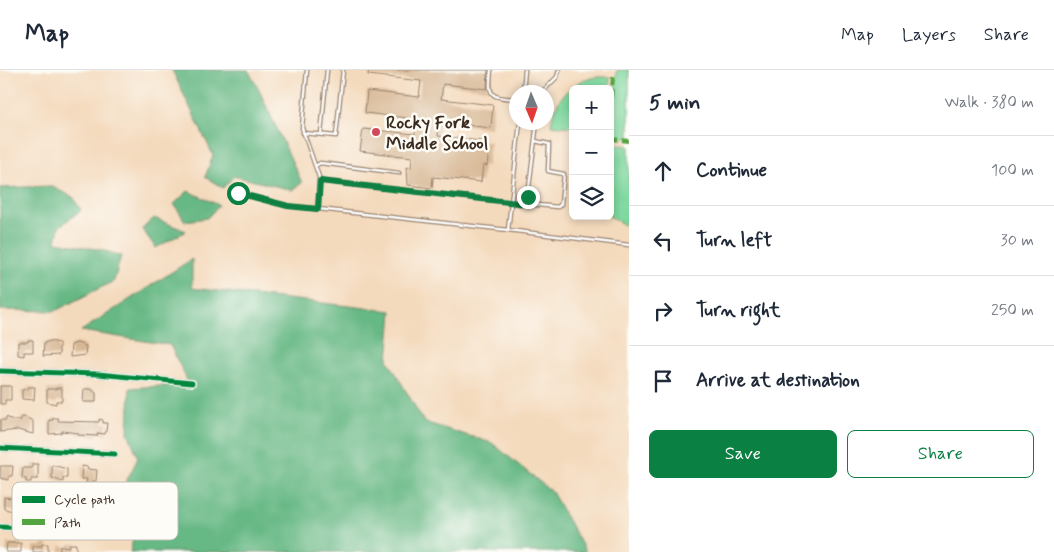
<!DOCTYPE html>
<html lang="en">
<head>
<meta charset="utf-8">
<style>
  :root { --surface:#fff; --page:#f6f6f7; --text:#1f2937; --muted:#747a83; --line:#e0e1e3; --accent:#0b8043 }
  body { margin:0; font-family:Mynerve,sans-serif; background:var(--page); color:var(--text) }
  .controls { position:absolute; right:15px; top:15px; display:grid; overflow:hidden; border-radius:8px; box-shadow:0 2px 8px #0003 }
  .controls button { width:45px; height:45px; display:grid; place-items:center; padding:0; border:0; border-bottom:1px solid var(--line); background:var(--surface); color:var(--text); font:25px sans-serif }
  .compass { position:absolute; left:509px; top:15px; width:45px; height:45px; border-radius:50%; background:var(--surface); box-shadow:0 2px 8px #0003; rotate:178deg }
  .stop { position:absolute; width:15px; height:15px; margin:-11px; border:4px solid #0b8043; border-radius:50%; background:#fff }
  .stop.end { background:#0b8043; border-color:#fff; box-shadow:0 1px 5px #0008 }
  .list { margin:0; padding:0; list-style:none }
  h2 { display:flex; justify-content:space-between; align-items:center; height:65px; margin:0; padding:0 20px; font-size:21px }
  h2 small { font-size:16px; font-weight:400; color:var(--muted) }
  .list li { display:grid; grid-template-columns:32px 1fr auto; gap:15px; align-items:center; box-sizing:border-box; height:70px; padding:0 20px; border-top:1px solid var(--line) }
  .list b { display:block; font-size:19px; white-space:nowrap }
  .list em { font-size:16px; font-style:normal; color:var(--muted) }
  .actions { display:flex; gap:10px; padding:15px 20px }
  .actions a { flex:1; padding:11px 0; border:1px solid var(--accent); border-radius:8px; text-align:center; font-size:18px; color:var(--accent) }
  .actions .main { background:var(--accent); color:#fff }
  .icon { flex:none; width:28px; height:28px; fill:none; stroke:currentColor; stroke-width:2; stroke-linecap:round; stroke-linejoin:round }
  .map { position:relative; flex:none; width:629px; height:482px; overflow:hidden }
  header { display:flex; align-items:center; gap:30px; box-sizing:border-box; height:70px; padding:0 25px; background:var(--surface); border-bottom:1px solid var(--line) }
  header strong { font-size:24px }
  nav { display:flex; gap:28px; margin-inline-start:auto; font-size:18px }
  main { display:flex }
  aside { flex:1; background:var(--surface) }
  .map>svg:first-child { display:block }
  .green { fill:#7dd79d; stroke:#5c805e }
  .forest { fill:#66b884; stroke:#507151 }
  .building { fill:#d8b894 }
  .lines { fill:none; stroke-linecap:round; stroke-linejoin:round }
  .lane-casing { stroke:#98826e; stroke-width:5 }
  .street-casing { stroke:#98826e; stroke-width:8 }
  .lane { stroke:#fff; stroke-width:2.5 }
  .street { stroke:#fff; stroke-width:5 }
  .quiet { stroke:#54a441; stroke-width:4; stroke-dasharray:8 4; stroke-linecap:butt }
  .cycleway-casing { stroke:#fdfcf7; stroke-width:8 }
  .cycleway { stroke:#00873e; stroke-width:5 }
  .route { stroke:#0b8043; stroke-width:6 }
  .poi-dot { fill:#d1495b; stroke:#fdfcf7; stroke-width:2 }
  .labels { text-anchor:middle; stroke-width:5; stroke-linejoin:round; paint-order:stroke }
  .poi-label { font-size:18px; font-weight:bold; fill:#3b2a1e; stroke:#fdfcf7; text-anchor:start }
  .key { fill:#fdfcf7; stroke:#c3bdb6; stroke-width:1 }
  .key-label { font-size:14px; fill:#3b2a1e }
</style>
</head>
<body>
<header>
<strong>Map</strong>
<nav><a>Map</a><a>Layers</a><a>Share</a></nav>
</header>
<main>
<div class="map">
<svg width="629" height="482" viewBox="0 0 629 482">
  <rect width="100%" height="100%" fill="#fdfcf7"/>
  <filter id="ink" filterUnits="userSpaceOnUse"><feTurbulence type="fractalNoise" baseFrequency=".02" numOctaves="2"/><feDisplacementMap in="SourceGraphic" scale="10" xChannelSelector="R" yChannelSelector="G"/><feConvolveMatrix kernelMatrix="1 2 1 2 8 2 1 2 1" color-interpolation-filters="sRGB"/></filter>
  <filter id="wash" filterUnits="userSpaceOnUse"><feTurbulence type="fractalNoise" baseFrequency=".0096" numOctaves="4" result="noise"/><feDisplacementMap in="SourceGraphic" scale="20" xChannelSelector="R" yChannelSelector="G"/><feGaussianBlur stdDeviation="1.12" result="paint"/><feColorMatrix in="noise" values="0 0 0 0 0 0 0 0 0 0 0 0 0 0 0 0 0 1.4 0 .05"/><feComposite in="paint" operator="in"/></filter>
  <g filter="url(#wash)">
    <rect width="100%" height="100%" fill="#f4dabd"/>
    <path class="green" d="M617,0H629V68L610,66Z
      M597,7H610L609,19H573V57L551,55C555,29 571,10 597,7Z
      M610,74L629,76V158L609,146Z"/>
    <path class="forest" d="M172,0H248L257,16L302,113L292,120L234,106L223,118L205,107L213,85Z
      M50,116L73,127L81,140L59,157L56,172L102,180L121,186L114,211L55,241L0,240V118Z
      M188,121L219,135L207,148L185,151L174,134Z
      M154,148L186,161L156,178L142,159Z
      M192,189V218L392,241L388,290L424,352L492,373L552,422L586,482H130C137,460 131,437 124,416L138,388L128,362L130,318L189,314L170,275L81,261Z"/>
    <g id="blocks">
      <path class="building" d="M369,0H488L487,19L443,14L441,29L493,35L491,58L439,52L438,66L490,72L487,96L483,95L481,112L433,107L432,118L408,115L407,97L411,98L412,87L360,81L363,59L415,64L416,49L365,43L367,21L419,27L421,11L368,5Z
        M28,270H33V282H24V286L18,285V272H28Z
        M50,271L59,273V285L43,286L44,273Z
        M77,273L86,276L85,285L70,287L71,275Z
        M0,316H11V330H5V334H0Z
        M28,317H35L34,330L22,329V320L28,319Z
        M56,318H62V331H56V334L47,332V319H56Z
        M84,319H91L96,323V332H83Z
        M6,347L13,350H21V347H25L33,351V364L18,360L0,362V350H6Z
        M53,348H58V351L99,352V349L103,350V353H107L106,361L105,364L98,363L97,366L78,365V363L62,361L61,363L49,364V350H53Z
        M32,394H38V409H31V412H26V409L22,408L23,398H32Z
        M52,395L67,399V408H63V412L52,408Z
        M0,396H13L12,406H9V410L0,408Z
        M82,396L88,397L87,399L97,400L96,411H92V414L86,413L87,409H81Z
        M4,427L18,429V442L4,439Z
        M7,473H21V482H6Z
        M42,474H48V482H33V476H42Z
        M69,474H76V482H60V476L69,477Z"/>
    </g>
  </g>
  <g filter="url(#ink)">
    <use href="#blocks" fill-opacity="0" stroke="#98826e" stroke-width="1"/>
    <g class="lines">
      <g class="lane-casing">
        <path id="lane" d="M307,0L302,58L319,107L318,139L508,160L520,52
          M491,0C488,27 490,27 516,29
          M523,22L525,0
          M542,22L557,7L559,0
          M303,63L336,66L343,0
          M321,64L327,0
          M317,95L320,93L399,103
          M320,111L527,134L537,52
          M238,123L288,136L318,139
          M527,134L558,137L561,134L564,104L548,101L549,74L535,71
          M508,160L629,175"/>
      </g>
      <g class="street-casing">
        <path id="street" d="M0,301L98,304L192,313
          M0,378L115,384
          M0,457L123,461"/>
      </g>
      <use href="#lane" class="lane"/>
      <use href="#street" class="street"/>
      <path class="quiet" d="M610,39L613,7
        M610,69L629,71"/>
      <g class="cycleway-casing">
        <path id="cycleway" d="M0,301L98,304L192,313
          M0,378L115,384
          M0,457L123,461"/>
      </g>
      <use href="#cycleway" class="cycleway"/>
    </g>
  </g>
  <g class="lines" filter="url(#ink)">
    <path class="route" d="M238,123L288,136L318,139L320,111L527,134L528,127"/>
  </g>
  <circle class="poi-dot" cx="376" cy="62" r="5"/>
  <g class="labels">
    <g class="poi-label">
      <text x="386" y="58">Rocky Fork<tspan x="386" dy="21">Middle School</tspan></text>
    </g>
  </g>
  <rect x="12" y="412" width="166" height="58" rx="8" class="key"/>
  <rect x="22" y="426" width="23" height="7" fill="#00873e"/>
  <rect x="22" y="449" width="23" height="6" fill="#54a441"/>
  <g class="key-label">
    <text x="54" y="434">Cycle path</text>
    <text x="54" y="457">Path</text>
  </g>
</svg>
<div class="controls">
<button>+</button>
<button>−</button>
<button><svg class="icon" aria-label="layers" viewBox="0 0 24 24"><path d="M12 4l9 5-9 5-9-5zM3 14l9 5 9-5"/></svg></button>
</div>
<svg class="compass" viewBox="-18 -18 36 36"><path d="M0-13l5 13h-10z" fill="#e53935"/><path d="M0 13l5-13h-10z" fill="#747a83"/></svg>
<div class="stop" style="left:238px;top:123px"></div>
<div class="stop end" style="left:528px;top:127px"></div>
</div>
<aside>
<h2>5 min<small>Walk · 380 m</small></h2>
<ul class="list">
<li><svg class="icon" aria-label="ahead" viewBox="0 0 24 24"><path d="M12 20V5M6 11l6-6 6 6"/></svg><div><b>Continue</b></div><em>100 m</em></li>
<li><svg class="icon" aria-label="left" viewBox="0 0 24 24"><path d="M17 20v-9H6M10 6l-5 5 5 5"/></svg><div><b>Turn left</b></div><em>30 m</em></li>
<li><svg class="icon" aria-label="right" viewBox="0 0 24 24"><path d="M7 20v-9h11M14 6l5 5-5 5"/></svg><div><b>Turn right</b></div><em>250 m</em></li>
<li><svg class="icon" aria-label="arrive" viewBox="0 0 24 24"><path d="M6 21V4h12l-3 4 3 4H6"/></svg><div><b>Arrive at destination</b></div></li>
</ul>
<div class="actions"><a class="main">Save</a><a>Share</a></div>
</aside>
</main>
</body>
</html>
